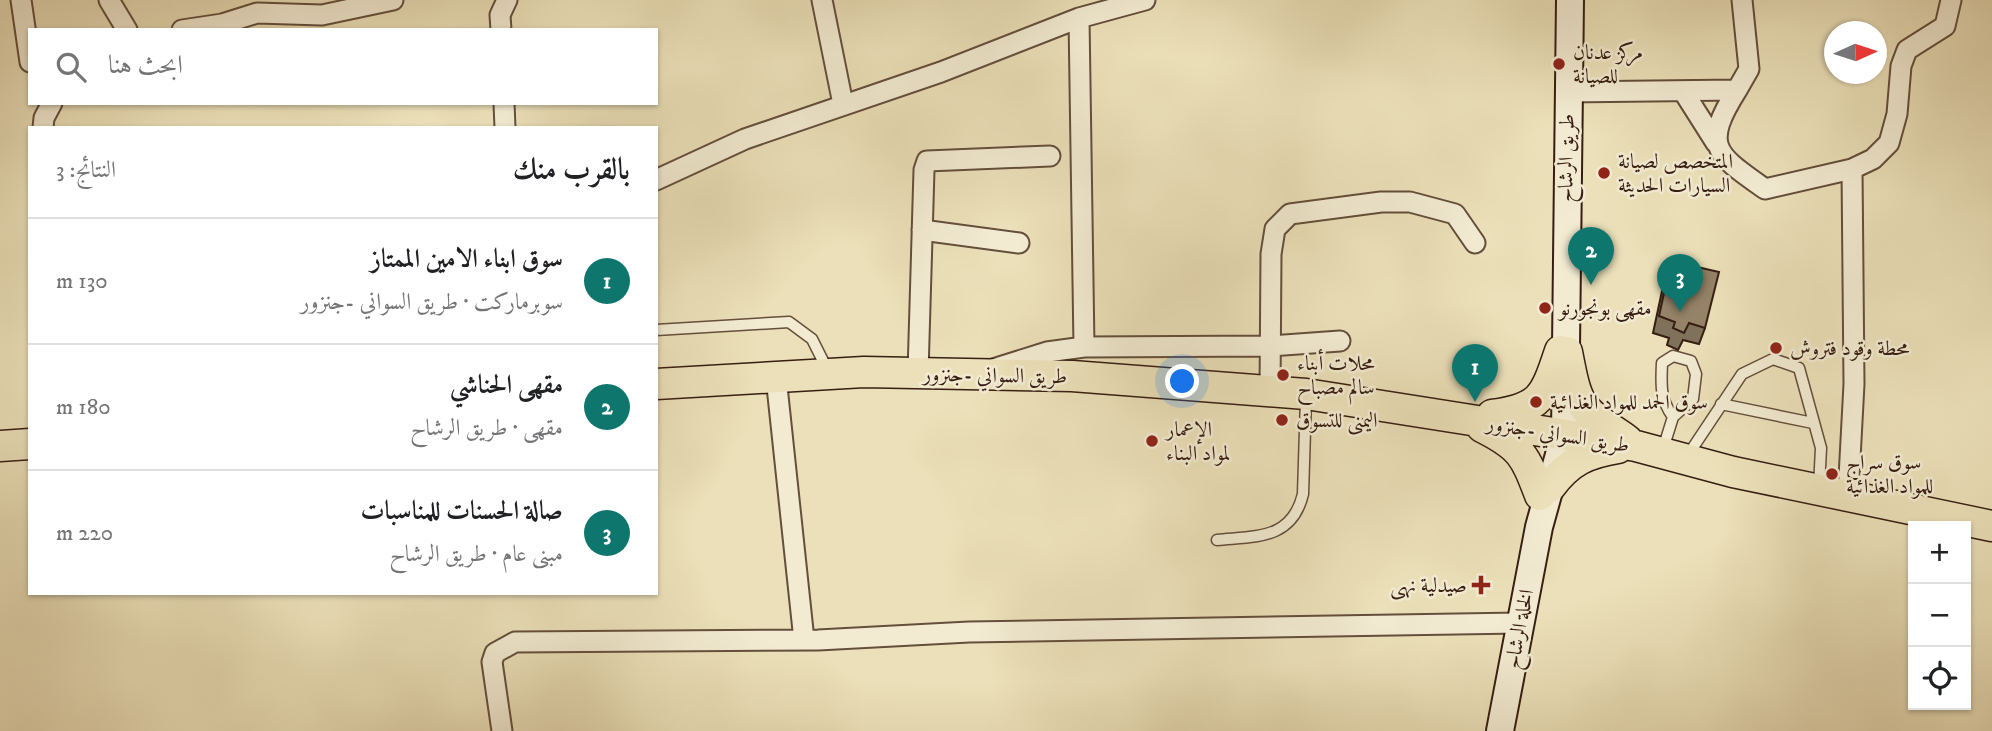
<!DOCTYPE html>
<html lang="ar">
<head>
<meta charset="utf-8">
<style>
  :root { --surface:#fff; --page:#f2f2f2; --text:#202124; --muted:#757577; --line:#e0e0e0; --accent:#0f766e }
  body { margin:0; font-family:"IM FELL DW Pica",Amiri,serif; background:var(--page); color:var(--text); direction:rtl }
  .controls { position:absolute; right:21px; bottom:21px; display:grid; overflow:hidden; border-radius:0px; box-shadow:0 2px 5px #0004 }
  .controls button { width:63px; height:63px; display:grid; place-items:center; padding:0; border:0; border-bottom:2px solid var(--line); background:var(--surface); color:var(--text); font:35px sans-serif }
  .compass { position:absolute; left:1824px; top:21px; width:63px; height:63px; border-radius:50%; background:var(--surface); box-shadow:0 2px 5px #0004; rotate:87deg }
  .you { position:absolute; left:1183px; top:382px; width:24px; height:24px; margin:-18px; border:5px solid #fff; border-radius:50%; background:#1a73e8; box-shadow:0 0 0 10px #1a73e833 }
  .badge { display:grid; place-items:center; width:46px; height:46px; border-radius:50%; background:var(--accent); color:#fff; font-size:23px; font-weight:700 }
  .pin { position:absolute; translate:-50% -58px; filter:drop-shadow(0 2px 4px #0008) }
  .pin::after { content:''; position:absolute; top:37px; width:24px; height:21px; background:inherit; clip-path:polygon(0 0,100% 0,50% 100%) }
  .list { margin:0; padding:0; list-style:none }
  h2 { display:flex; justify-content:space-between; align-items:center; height:91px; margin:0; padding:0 28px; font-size:30px }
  h2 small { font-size:23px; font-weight:400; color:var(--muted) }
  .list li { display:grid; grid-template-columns:46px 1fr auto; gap:21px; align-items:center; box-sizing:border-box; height:126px; padding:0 28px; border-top:2px solid var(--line) }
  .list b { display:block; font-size:26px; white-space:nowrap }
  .list p { margin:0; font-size:23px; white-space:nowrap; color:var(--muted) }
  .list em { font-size:23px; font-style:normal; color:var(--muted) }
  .icon { flex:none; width:38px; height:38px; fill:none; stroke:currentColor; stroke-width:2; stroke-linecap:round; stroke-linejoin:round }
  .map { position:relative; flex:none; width:1992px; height:731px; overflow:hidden; direction:ltr }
  .search { position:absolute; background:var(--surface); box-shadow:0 2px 5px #0004; left:28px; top:28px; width:630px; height:77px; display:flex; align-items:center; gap:18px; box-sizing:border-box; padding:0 24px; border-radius:0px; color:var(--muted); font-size:26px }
  .panel { position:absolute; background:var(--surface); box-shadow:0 2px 5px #0004; left:28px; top:126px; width:630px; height:469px; border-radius:0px; direction:rtl }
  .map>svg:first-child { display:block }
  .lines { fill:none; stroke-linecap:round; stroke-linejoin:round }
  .lane-casing { stroke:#644e3c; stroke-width:13 }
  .street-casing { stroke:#644e3c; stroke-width:23 }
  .secondary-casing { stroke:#371e12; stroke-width:30 }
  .primary-casing { stroke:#371e12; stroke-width:33 }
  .lane { stroke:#f2ebd2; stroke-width:10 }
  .street { stroke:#f2ebd2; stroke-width:19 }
  .secondary { stroke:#f2ebd2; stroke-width:26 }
  .primary { stroke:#ebe0b9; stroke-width:30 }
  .wall { fill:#80715a; stroke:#371e12; stroke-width:2 }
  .building { fill:#958369; stroke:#371e12; stroke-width:2 }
  .poi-dot { fill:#8f2418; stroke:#f2ebd2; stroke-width:2.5 }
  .labels { text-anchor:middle; stroke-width:5; stroke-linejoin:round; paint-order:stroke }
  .poi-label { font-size:21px; fill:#371e12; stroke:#f2ebd2; text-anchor:start }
  .street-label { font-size:21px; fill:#371e12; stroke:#f2ebd2 }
</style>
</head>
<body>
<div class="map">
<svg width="1992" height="731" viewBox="0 0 1992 731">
  <rect width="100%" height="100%" fill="#ebe0b9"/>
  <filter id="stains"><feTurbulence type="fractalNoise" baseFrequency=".00286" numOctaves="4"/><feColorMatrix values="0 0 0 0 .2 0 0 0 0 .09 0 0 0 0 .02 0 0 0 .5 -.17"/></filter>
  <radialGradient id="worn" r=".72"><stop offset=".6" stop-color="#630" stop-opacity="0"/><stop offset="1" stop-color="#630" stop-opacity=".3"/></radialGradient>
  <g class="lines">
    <g class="lane-casing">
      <path id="lane" d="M656,330L789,322L812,339L828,371
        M1673,356L1691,361L1696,374L1693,399L1673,417C1660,399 1661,385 1662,363Z
        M1721,404L1813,423
        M1663,449L1673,417
        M1688,455L1742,374L1773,359L1799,368L1821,448L1819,487
        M1217,540C1256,536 1292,540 1303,494L1306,398"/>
    </g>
    <g class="street-casing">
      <path id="street" d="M21,0L30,62
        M109,0L127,30
        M822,0L843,104
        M182,30L222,24L257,13L322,15L393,0
        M501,30L500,15L507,0
        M1737,90C1701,147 1716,154 1765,189L1852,169L1873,159L1889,143L1897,114L1901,66L1907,50L1945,26L1951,0
        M1683,91L1716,143
        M1567,92L1737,90L1749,69L1742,0
        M504,103L505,128
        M43,128L44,118L52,103
        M656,180L745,139L941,72L1079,18L1145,0
        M922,230L1019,243
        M1084,347L1270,346L1340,341
        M993,369L1047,352L1084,347L1079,18
        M918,373L924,170L927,161L1050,156
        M776,377L804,640
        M1270,391L1271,254L1275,229L1290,214L1381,202H1410L1455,214L1475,243
        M1848,496L1854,384L1852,169
        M502,731L492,662L495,653L515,642L818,640L969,632L1519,623"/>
    </g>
    <g class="secondary-casing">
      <path id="secondary" d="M1500,731L1539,527L1565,433L1570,0"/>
    </g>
    <g class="primary-casing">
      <path id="primary" d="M1567,352C1578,410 1579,407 1627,440
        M656,384L864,372L1072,376L1306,394L1636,446L1733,472L1992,526
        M1492,415C1541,409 1545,396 1560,351
        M1482,427C1522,447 1525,456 1540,495
        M0,446L30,444
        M1550,487C1569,461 1587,453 1618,448"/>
    </g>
    <use href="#lane" class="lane"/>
    <use href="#street" class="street"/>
    <use href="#secondary" class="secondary"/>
    <use href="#primary" class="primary"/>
  </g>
  <path class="wall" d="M1671,261L1705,328L1699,344L1683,340L1678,350L1667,345L1669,338L1653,333L1665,277Z"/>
  <path class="building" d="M1671,261L1719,272L1705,328L1689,323L1684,333L1673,328L1675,322L1659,316Z"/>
  <g class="poi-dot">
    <circle cx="1559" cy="64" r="7"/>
    <circle cx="1604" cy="173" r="7"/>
    <circle cx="1545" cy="308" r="7"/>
    <circle cx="1776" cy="348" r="7"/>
    <circle cx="1283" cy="375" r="7"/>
    <circle cx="1536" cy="402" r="7"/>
    <circle cx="1282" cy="420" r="7"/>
    <circle cx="1152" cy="441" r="7"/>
    <circle cx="1832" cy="474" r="7"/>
    <path d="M1477.5 574.5h7v7h7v7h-7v7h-7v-7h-7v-7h7z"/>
  </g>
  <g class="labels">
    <g class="poi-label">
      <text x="1573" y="59">مركز عدنان<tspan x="1573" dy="24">للصيانة</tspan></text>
      <text x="1618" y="168">المتخصص لصيانة<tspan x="1618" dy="24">السيارات الحديثة</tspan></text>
      <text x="1559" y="315">مقهى بونجورنو</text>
      <text x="1790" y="355">محطة وقود فتروش</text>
      <text x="1297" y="370">محلات أبناء<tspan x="1297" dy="24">سالم مصباح</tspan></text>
      <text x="1550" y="409">سوق الحمد للمواد الغذائية</text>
      <text x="1296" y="427">اليمنى للتسوق</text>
      <text x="1166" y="436">الإعمار<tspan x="1166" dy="24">لمواد البناء</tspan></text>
      <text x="1846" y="469">سوق سراج<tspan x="1846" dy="24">للمواد الغذائية</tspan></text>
      <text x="1467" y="592" text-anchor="end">صيدلية نهى</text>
    </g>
    <g class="street-label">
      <text transform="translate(1566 158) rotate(-89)" y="7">طريق الرشاح</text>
      <text transform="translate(995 375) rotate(1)" y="7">طريق السواني -جنزور</text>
      <text transform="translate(1558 434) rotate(9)" y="7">طريق السواني -جنزور</text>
      <text transform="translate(1519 629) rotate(-79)" y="7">الخلة الرشاح</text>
    </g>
  </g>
  <rect width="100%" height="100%" filter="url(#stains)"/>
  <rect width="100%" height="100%" fill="url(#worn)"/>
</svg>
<div class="controls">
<button>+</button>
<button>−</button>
<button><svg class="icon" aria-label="locate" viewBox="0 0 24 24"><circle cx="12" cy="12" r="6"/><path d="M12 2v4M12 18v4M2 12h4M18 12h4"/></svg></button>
</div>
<svg class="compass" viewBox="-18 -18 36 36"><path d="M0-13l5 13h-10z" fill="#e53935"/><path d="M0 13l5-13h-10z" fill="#757577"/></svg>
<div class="you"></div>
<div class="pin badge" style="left:1475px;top:402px">1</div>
<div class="pin badge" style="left:1591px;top:285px">2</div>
<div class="pin badge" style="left:1680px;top:312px">3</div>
<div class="search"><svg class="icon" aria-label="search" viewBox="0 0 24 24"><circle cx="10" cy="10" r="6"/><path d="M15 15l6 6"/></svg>ابحث هنا</div>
<section class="panel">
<h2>بالقرب منك<small>النتائج: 3</small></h2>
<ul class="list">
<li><span class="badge">1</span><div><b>سوق ابناء الامين الممتاز</b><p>سوبرماركت · طريق السواني -جنزور</p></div><em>130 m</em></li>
<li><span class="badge">2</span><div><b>مقهى الحناشي</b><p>مقهى · طريق الرشاح</p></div><em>180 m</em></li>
<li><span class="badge">3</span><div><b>صالة الحسنات للمناسبات</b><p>مبنى عام · طريق الرشاح</p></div><em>220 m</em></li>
</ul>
</section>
</div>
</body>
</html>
